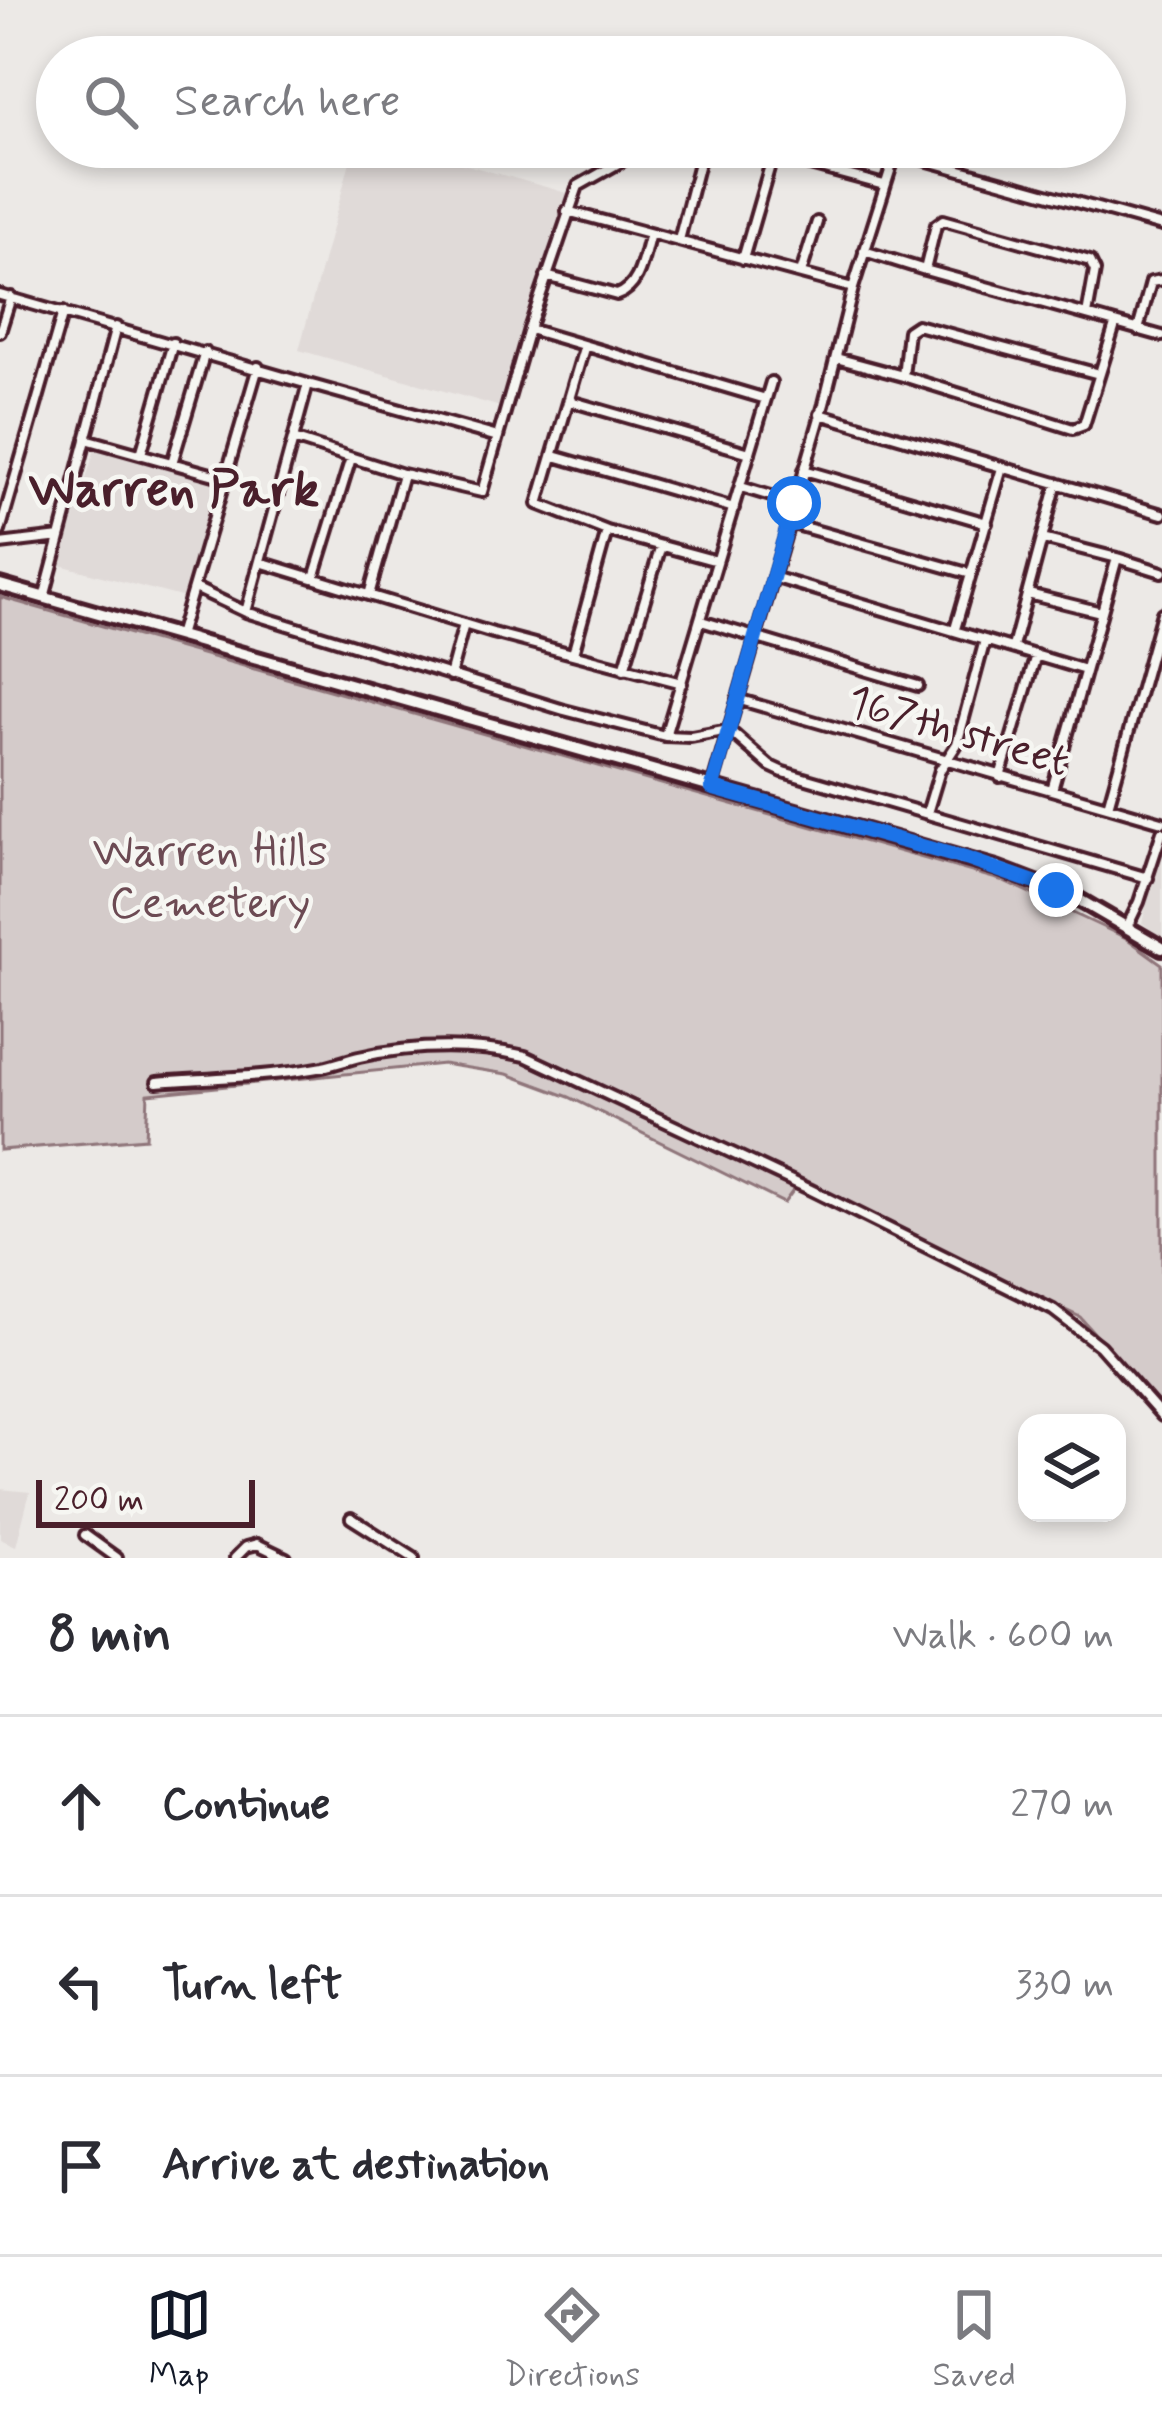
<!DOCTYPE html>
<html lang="en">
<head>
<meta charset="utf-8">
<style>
  :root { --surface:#fff; --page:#f2f2f3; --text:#2b2b33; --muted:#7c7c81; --line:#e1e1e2; --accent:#111827 }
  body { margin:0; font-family:Mynerve,sans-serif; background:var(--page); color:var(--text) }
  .controls { position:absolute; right:36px; bottom:36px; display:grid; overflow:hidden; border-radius:24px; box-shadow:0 6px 18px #0003 }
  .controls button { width:108px; height:108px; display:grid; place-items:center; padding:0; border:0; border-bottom:3px solid var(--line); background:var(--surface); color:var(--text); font:60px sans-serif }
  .scale { position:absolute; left:36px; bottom:30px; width:219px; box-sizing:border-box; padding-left:12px; border:6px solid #4a1f2b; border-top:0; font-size:33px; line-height:42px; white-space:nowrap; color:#4a1f2b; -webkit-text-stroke:9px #f6f6f2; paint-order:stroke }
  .stop { position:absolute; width:36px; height:36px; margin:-27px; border:9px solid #1a73e8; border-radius:50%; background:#fff }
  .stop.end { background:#1a73e8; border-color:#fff; box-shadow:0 3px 12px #0008 }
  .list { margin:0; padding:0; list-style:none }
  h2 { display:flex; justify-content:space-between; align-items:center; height:156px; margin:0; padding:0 48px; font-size:51px }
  h2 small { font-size:39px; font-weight:400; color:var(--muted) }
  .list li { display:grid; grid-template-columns:78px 1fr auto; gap:36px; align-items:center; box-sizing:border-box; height:180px; padding:0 48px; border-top:3px solid var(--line) }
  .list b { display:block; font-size:45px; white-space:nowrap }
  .list em { font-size:39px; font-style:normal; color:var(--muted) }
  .icon { flex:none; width:66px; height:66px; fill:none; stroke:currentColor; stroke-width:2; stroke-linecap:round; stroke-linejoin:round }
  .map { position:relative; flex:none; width:1162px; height:1558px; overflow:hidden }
  .search { position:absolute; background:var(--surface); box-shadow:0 6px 18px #0003; left:36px; right:36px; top:36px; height:132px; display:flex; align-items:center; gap:30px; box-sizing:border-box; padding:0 42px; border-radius:66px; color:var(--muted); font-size:45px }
  .sheet { height:696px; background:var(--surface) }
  nav { display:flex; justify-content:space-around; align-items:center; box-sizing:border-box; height:168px; border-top:3px solid var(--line); background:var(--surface); font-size:33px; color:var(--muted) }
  nav a { display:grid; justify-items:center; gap:6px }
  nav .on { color:var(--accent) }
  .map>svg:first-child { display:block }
  .built { fill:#e0dad8 }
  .green { fill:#d4cbca; stroke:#8f757a; stroke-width:3 }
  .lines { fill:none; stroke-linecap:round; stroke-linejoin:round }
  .street-casing { stroke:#4a1f2b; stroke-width:16 }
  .secondary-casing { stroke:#4a1f2b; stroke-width:20 }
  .street { stroke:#f6f6f2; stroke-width:8 }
  .secondary { stroke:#f6f6f2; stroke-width:10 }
  .route { stroke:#1a73e8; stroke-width:15 }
  .labels { text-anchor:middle; stroke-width:9; stroke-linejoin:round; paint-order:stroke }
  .street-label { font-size:45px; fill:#4a1f2b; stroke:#f6f6f2 }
  .park-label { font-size:45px; fill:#6c4a53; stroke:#f6f6f2 }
  .quarter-label { font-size:51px; font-weight:bold; fill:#4a1f2b; stroke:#f6f6f2 }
</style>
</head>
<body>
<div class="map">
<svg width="1162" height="1558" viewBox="0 0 1162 1558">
  <rect width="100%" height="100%" fill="#ece9e6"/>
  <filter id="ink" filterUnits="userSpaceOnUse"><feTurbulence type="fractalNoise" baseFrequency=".00833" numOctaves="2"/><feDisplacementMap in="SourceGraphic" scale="24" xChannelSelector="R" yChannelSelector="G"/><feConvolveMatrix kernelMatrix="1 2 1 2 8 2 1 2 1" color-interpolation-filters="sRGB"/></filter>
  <g filter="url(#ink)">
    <path class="built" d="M354,147H403L567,193L508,409L299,350Z
      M98,439L228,476L196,601L60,565Z
      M1162,836V937L1142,923L1153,879L1142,874L1156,856Z
      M0,1489L30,1492L16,1546L0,1539Z"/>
    <path class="green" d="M0,597L1004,881L1126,938L1162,964V1409L1080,1317L798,1184L784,1203L569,1097L507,1074L443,1064L148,1094L146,1138L0,1150Z"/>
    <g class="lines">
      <g class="street-casing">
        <path id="street" d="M567,211L853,288
          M679,240L703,147
          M864,251L925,270
          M743,259L773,155L884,185
          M801,273L817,222
          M546,276L617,295C641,287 643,256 650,234
          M0,295L308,384
          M1087,315L1095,271L1090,261L943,220L936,225L925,270L1162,336
          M529,329L766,399
          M1138,330L1151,282L1162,280
          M0,332L11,297
          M584,348L538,504L607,531L717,561
          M836,358L903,376
          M1099,374L917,325L908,331L903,376L1073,429L1084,425L1115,325
          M771,382L665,736L691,737L729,730L770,766L783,772L1148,878
          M570,401L750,453
          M820,414L1162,514
          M86,439L225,478
          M293,439L403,474L482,492L529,329L578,186L647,147
          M141,454L173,343
          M554,456L734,508
          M172,463L205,352
          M804,470L987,523
          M741,487L794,503
          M789,523L971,574
          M0,531L63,312
          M1043,539L1117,558
          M0,544L60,537
          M260,562L493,633L682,683
          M773,577L1085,670
          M314,578L351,458
          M195,588L246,612L564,710L665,736
          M1028,594L1101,612
          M369,595L403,474
          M44,598L116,327
          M246,612L308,384L498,437
          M701,621L918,686
          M955,629L1002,468
          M179,636L258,367
          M1013,647L1057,483
          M573,654L607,531
          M624,669L661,546
          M450,676L464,624
          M737,699L1162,822
          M1000,777L1036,655
          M712,787L824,404L853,288L896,152L1162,226
          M1052,790L1117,558L1162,572
          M1108,806L1162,613
          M927,813L940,770L957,744L985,640
          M1128,925L1139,902L1162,832
          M157,1082C212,1078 269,1077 323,1067C336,1064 347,1060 359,1057C414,1045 471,1044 525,1056L809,1189L1053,1310L1100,1346L1162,1416
          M351,1518L414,1558
          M85,1535L117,1558
          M235,1558L246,1547L257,1544L286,1558"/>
      </g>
      <g class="secondary-casing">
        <path id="secondary" d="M0,585L997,868L1076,898L1162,948"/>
      </g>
      <use href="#street" class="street"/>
      <use href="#secondary" class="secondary"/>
    </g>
  </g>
  <g class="lines" filter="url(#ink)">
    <path class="route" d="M794,503L712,788L967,859L1056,890"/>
  </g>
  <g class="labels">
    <g class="street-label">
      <text transform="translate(959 729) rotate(16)" y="16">167th street</text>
    </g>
    <g class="park-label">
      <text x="210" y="865">Warren Hills<tspan x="210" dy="52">Cemetery</tspan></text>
    </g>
    <g class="quarter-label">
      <text x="174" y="505">Warren Park</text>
    </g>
  </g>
</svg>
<div class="controls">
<button><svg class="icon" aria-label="layers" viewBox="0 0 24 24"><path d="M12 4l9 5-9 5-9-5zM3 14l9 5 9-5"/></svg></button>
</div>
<div class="scale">200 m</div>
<div class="stop" style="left:794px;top:503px"></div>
<div class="stop end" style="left:1056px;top:890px"></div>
<div class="search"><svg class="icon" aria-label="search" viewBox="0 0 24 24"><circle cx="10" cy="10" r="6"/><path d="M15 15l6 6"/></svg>Search here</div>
</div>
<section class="sheet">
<h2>8 min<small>Walk · 600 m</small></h2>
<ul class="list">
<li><svg class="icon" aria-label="ahead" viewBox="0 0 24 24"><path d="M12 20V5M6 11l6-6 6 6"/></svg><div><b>Continue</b></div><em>270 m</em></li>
<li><svg class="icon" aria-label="left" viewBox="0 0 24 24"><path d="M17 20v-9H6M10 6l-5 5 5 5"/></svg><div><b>Turn left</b></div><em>330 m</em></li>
<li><svg class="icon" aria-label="arrive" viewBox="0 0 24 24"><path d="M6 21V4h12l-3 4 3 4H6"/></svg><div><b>Arrive at destination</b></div></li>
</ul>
</section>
<nav>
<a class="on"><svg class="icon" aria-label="map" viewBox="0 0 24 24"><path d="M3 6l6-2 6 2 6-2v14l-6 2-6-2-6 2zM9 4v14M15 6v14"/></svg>Map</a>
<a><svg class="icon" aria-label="directions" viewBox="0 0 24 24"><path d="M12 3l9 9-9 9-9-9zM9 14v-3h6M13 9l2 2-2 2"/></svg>Directions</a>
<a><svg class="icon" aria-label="saved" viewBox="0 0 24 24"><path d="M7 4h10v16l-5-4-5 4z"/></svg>Saved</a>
</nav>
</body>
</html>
